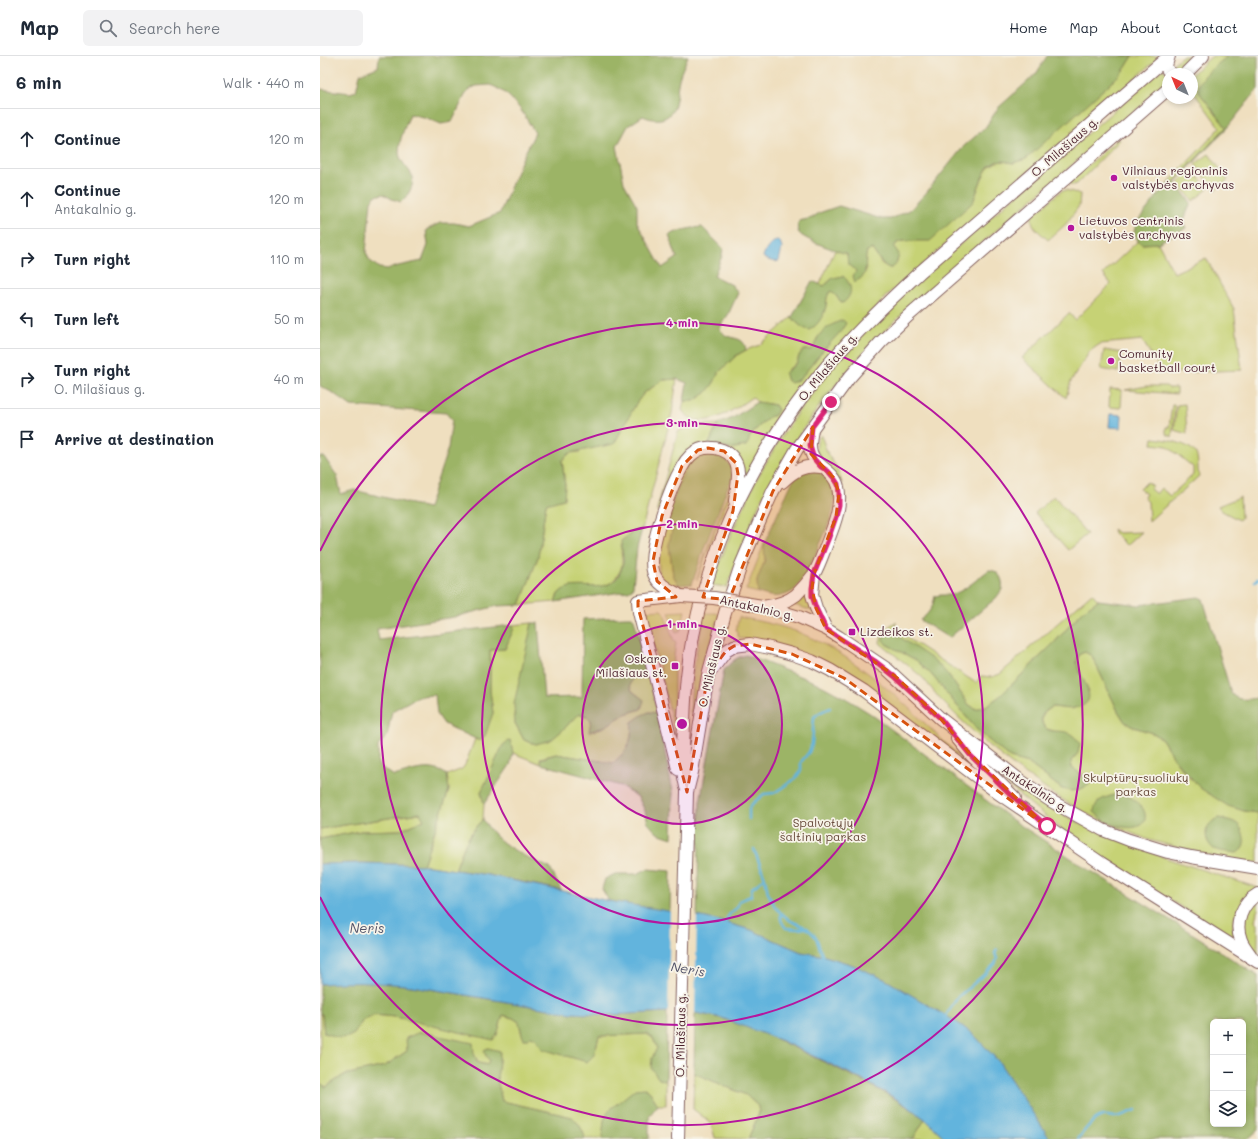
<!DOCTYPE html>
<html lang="en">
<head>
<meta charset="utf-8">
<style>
  :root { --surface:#fff; --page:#f2f2f3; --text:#1f2937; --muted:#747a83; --line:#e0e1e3 }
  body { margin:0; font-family:Mali,sans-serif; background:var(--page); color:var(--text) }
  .controls { position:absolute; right:12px; bottom:12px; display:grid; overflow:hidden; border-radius:6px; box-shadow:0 2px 6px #0003 }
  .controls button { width:36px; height:36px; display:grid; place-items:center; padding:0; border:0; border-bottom:1px solid var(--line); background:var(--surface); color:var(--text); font:20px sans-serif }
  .compass { position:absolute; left:842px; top:12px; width:36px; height:36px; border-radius:50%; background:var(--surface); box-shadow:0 2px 6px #0003; rotate:317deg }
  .stop { position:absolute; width:12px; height:12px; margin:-9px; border:3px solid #db2777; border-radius:50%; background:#fff }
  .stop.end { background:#db2777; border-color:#fff; box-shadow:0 1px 4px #0008 }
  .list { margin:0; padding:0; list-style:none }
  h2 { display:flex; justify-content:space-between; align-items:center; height:52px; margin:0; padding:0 16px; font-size:17px }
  h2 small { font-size:13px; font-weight:400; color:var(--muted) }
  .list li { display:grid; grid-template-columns:26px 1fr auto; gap:12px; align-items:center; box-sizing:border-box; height:60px; padding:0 16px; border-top:1px solid var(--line) }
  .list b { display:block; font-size:15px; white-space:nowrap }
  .list p { margin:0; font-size:13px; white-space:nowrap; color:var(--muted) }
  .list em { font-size:13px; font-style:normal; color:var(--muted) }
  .icon { flex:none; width:22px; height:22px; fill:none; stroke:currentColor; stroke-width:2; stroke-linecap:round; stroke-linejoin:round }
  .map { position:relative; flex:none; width:938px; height:1083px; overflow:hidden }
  header { display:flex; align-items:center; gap:24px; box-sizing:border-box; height:56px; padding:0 20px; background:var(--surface); border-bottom:1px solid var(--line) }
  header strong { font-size:19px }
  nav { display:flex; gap:22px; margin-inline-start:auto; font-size:14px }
  .search { width:280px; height:36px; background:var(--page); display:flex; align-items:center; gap:10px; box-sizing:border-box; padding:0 14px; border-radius:6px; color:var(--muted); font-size:15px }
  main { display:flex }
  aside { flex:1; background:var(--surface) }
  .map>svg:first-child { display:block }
  .green { fill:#c6d274; stroke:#887850; fill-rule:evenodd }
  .forest { fill:#9cb466; stroke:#736a48; fill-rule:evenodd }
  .water { fill:#62b4dd; stroke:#566a84 }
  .pier { fill:#efdfbf }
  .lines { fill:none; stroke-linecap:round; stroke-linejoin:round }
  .stream { stroke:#62b4dd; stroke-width:2.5 }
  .primary-casing { stroke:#84625f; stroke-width:14 }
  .primary { stroke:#fff; stroke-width:12 }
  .primary-bridge-casing { stroke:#84625f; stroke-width:14; stroke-linecap:butt }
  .primary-bridge { stroke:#fff; stroke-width:12 }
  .route { stroke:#db2777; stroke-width:5 }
  .marked { fill:#d8530f; fill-opacity:0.2; stroke:#d8530f; stroke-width:3; stroke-dasharray:8 5; stroke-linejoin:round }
  .ring { fill:none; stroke:#b5179e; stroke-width:2 }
  .poi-dot { fill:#b5179e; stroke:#f7f3e8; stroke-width:1.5 }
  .labels { text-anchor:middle; stroke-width:3.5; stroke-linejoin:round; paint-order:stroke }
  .street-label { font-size:12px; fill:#4a1f2b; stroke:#f7f3e8 }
  .poi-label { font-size:12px; fill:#4a1f2b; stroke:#f7f3e8; text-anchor:start }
  .park-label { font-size:12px; fill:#694c3d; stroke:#f7f3e8 }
  .water-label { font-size:13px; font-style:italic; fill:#525369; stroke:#f7f3e8 }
  .centre { fill:#b5179e; stroke:#f7f3e8; stroke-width:2 }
  .ring-label { font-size:12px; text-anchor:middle; font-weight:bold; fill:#b5179e; stroke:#f7f3e8; stroke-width:3.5; stroke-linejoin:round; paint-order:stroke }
</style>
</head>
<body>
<header>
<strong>Map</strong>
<div class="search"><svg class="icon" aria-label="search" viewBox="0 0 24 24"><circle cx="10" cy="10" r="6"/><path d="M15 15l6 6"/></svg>Search here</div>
<nav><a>Home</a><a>Map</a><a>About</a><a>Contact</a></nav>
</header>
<main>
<aside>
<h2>6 min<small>Walk · 440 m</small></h2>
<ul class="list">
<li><svg class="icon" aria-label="ahead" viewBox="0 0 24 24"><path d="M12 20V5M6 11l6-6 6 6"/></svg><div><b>Continue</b></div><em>120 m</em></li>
<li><svg class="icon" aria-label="ahead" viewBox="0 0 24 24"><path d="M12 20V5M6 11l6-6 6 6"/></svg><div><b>Continue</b><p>Antakalnio g.</p></div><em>120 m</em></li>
<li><svg class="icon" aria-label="right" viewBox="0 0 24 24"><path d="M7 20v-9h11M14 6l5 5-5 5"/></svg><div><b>Turn right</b></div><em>110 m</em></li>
<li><svg class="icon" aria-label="left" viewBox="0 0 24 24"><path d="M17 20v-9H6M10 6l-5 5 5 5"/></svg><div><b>Turn left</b></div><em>50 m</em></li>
<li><svg class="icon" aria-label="right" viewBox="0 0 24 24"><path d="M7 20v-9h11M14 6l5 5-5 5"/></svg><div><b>Turn right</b><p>O. Milašiaus g.</p></div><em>40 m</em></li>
<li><svg class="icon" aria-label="arrive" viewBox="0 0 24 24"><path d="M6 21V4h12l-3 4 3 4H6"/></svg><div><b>Arrive at destination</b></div></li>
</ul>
</aside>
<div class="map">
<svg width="938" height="1083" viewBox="0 0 938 1083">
  <rect width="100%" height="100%" fill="#f7f3e8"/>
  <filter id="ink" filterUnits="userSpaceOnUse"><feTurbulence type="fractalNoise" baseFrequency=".025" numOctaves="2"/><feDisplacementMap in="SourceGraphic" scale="8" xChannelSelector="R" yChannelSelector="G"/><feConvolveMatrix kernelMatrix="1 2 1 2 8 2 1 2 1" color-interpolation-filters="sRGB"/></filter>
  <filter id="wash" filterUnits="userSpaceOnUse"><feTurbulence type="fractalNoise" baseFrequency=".012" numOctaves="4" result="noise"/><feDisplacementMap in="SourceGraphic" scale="16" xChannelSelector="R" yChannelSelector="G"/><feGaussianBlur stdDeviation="0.9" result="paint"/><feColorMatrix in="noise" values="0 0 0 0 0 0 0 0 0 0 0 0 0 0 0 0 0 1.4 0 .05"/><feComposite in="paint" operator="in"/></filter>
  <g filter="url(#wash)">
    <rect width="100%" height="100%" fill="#efdfbf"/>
    <path class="green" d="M813,0H841L565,241L426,420L424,414L409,393L413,392L422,391L438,371L451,359L454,360L458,354L455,349L437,346L432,341C416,353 379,379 362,354L364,345H374L393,328L399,316L417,299L426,294L440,289L472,261L478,268L499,265C501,261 504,257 505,253C507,246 505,240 511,234C516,239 518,244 523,247L513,222L504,230L500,228L515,194L527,198L536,215H546L545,204L547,195L552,193L562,208L570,212L574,210L577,205L574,191L577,187L583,185L593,184L653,146L662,122L668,111L676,106L683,105L693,107L795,23L804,14ZM497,282L500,298L480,323L467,314C470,312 473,310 475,308C480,304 476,300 484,294H491L495,290Z
      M862,0H876L860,15H857L852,10L853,8Z
      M892,0H908L888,17L878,35L906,71L854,126L847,128L900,72L872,34V18Z
      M843,12L848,21V27C781,85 712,142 646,201C598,243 549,285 510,336C482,372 456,413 436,455C425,480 416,506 407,531L391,529L410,480L435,426L459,384L478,356L520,302L561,258L600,223Z
      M798,83L800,84L757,128L754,129L750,128L749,126Z
      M889,98L908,124L895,134L875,108Z
      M873,114L888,133L873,145L858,127Z
      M746,134L760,138L759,150L746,168L728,184C721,177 710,171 712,160L741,135Z
      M818,185L822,188L838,187L854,217L886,202L914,253L922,314L846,317L840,313L822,284L780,288L770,295L751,325L746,342L702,302L749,257L755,264L791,228L783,218Z
      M784,294L802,297L798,316L781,313Z
      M357,323L352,357L322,473L314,475L301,496C303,505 303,512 297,520C284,541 255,523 239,537C237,539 236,543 235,546L200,549L218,501L226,448L245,430L242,404L250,397L260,396L317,346L324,337L343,324Z
      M827,330H846L849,332H857V338L805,334Z
      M790,333L802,334L801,352L789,351Z
      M865,348L867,378L854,374L857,349Z
      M852,349H855L852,381L846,378V371H849Z
      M398,368L389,388L338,455L337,453L358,376C368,368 385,369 398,368Z
      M501,379L508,399L517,412L522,427C509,414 488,400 500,380Z
      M833,382C844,383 870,387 876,398C879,404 877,413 879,420L829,465L828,446L824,441L826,438L820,433L827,426L833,430L830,433L836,438L841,432L850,440L873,419V411L847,390L832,388Z
      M414,429L394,478L377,524V523C387,492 398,460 411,430Z
      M734,440L767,478L748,494L715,457Z
      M920,441C920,448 921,455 921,462L919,464L902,455L898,450Z
      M347,462L352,474L349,489L353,519L359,529L350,528L340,521C336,499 342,482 347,462Z
      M793,473L798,477L822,476L809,488L806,489L794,477Z
      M444,488L445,504L437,525L438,537L426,534Z
      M772,537L778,544L763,555L734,587L680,640L666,650L656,653L649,649L629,620L566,588L596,604L611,618L658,675L690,702L708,707L742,733L769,723L752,712L751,705L758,697L734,675L727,673L723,669L721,662L724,657L732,651L753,653L769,636C764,625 753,609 760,598L765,596L772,600L798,655L805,666L811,670L835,678L842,683L855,704L868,721L924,755L938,757V807L894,801L829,784L796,771L761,755L727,734L695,711L668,689L638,661L620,643L603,622L590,611L561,588L560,586C562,576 568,570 576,566L575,574L656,627L661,620L672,621L680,618Z
      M481,539L489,542L495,556L469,547Z
      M341,554L344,557L354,585L356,587L353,607L354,610V640L355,672L354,673L337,602L322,557L327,555Z
      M365,555L360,576L356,577L349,556Z
      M384,557H396L399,559L380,627L376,654L374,656H370L373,613Z
      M419,561C438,565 459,569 478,576C546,604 596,659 648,709L553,636L533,621L517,612L438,585L419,582L416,574Z
      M212,567L195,667L204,684L216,688L244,673L256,660L260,658L267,660L271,664L270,676L284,671L305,658L321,653L320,641L312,635L310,629L314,619L328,616L337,657L329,656L312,666C311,688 310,692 293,707L236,698L220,702L221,708L193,697L190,684L161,736L164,748L163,763C147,779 143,793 135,814L103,809L129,734L127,719L142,713L145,709L155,683L160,685L173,657L170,635V594L185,593L194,572L193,569Z
      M662,701L725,748L746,760L770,772L846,802L938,832C921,851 908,857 915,885L769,793L745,776L697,737Z
      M100,757L104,764L81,774L41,775L0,783V773Z
      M938,846V854L937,855L935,866L938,868V900L924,882V864L928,855L934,848Z
      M0,958H2L4,977L11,978H33L43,964L54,959L75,961L177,979L182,959L193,962L199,966L202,979L211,980L216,982L274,999L279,980L327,978L333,982L337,992L339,1023L346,1024V1049H338L330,1036L325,1032L283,1075L282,1083H265L264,1079L252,1061L182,1045L177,1023L180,995L165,998L169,1004L168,1009L159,1007L154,998L87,995L65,1010L24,1019L6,1031L0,1027Z
      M374,1017L426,1039L438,1050L439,1057L428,1083L395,1082L391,1067L373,1053Z
      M605,1063L626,1083H593Z"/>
    <path class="forest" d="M59,0H368C365,8 361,15 359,23C357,32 357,40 355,48C351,65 336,66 323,60L308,70L297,90L304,127L317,150V167L342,212L357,202L349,179C360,174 370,172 382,171L403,192L402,200L394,220L412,229L418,237L408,259L402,267L400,274C402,275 403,277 405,279C414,284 424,280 426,294L417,299L399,316L393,328L386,337L374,345H364L367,327L357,323L343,324L324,337L317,346L294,388L250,397L242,404L245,430L244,443L226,448L218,501L200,549L177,550L134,561L57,573L59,584L193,569L194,572L185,593L170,594V635L173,657L165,680L160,685L124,668L117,658L115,639L99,640L72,655L67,680L58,690V709L74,720C92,715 111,707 127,719L129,734L103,809L42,807L0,808V783L41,775L81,774L104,764L100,757L0,773V400L4,401L17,420L21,438L34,434L108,452L128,392L132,364L126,357L31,350L13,337L0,330V33L30,37L36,35L40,18L58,11ZM170,29C193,37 203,57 215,77L202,103L180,157L149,170L134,167H120L106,174L108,189L102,205L78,210L68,213L59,212L49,204L46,196L51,145L55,140L63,138L72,143L81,146C89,139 97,126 90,116C86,110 80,105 79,97C79,83 85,71 90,58L107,62L121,68L132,66L147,35L156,30Z
      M727,0H813L804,14L795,23L706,103L693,107L683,105L676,106L668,111L662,122L653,146L610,185H583L577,187L574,191L579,198C573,227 560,204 552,193L547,195C545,202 546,216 544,219C542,222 538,224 535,226L533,220L536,215L533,212L528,209L527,198C517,195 484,184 479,177C476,173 478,169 479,165L492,162L499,157L519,150L562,163H571L590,154L606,137L644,90L665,72L678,52L716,18Z
      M908,0H938V33L907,72L855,126L871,147L863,166L866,172L838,187L822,188L818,185L814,176L816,167L847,128L854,126L906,71L878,35C877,22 899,7 908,0Z
      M523,220C533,229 533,239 523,247C518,244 516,238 511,235C506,240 507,244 506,250C504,259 498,270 489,274C481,272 477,267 472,261L492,225L504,230L513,222Z
      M523,264L526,267L522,274L500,298L480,323L471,327L466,323L465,318C467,314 471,312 475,309C480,304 476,300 484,294H491C496,289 494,288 497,283C501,274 514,267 523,264Z
      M437,346L455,349L458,354L454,360H451L438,371L429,382V385L426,390L409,393L389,388L398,368L413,362Z
      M392,397C405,400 409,407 415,418L407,433L385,490L372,528L359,529L353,519L349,489L352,474L347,462L360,425L366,412L378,400L385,398Z
      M497,415C505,420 513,426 514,435C515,441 514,449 513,454C510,468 484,528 473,535C460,543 451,541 438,537L437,525L445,504L444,488L472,426L478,416Z
      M322,473L317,492L313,530L312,533L308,535L235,546C236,543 237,540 239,537C255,519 295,548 303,507C304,502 301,492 301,485L314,475Z
      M669,514C678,514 684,523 682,533C681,536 678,539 676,542L629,582L600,564C609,558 613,551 615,540C622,538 628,540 634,538C647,533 658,522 669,514Z
      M879,541L883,543L911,637C917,646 928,643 938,642V757L924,755L908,750L880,732L855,704L842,683L835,678L811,670L805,666L798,655L772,600L765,596L760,598C759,599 757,601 757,603C754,618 787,647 754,652C747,654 739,651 732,651C726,655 720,658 722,666C725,679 740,673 749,677C754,680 757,683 760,688L758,697L751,705L752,712L769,723V729L761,733L752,735L742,733L708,707L690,702L658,675L611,618L596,604L566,588L563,584C564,578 566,576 571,575L615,605L629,620L649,649L656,653L666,650L680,640L734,587L763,555L778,544L819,549Z
      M306,561H312L314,563L328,616L314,619L310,629L312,635L324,644L321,653L305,658L284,671L269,676L271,664L267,660L260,658L256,660L244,673L231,684L216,688L204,684L195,667L194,648L212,567H218L224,642L262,641L263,563Z
      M426,599L497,627L527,643L551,658L691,763L760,808L881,883L938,920V1074L928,1083H730L679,1006L654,979L638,967L566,924L533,909L505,900L481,896L431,874L404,866L377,860L380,746L404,614C411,606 416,601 426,599ZM893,966H923V1068H893Z
      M329,656L337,657L353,736L352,782L337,777L328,767L325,755L318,741L301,730L221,708L220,703L236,698L293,707C310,692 311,687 312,666L322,659Z
      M190,684L193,697L190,709L164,748L161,736L183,689Z
      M794,739C797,739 800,739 803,739C813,740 830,754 824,765C817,778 790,769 781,762C779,761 777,758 774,756C775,744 784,742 794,739Z
      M898,762C904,763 911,764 916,767C923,771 927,787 922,793C922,793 917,797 917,797C910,796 900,796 894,793C891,791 890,789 888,786C883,775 888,767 898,762Z
      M163,763C177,789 204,800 230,812L241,834L168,819L135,814C143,793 147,779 163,763Z
      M327,813L351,815L350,856L289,845L282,833L285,823L295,818H317Z
      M24,926L68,927L92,930L252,957L290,959L347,956L346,1024L339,1023L331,1012L332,1002L337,992L333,982L327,978L279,980L274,999L267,1006L222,993L216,982L211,980L208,983H204L202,979L199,966L193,962L183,959L177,979L173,984L75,961L54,959L43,964L34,978L28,981L20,982L4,977L2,958H0V928Z
      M375,957C417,963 455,982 493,1001C531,1019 570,1037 605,1063L593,1083H428L439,1058L438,1050L426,1039L374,1017Z
      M100,976L153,987L154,998L158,1007L167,1009L169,1004L165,998L164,994L168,992L180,995L177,1023L182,1045L252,1061C258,1066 264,1075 265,1083H0V1027L6,1031L24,1019L65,1010L87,995L86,982Z
      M325,1032L330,1036L338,1049L329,1060V1083H282L284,1064L288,1055L315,1033Z"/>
    <path class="water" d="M457,184L460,185L462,192L459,205C455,207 446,204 443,201C444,195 451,187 457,184Z
      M790,358L802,359L801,372L789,371Z
      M42,807L103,809L168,819L289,845L377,860L404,866L431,874L481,896L505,900L533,909L566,924L638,967L654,979L679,1006L730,1083H626L605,1063L590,1052L575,1042L537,1021L462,985L402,962L375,957L347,956L290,959L252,957L92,930C61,926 31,926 0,928V808Z"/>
    <path class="pier" d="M350,854L377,858L375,959L348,958Z"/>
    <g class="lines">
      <path class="stream" d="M935,525L938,522
        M429,763V752L433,747L444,738L454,737L475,723L481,714V706L489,696L492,688L494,661C501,654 502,656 510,652
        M434,793L445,822L448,837L455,851L461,857L471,865L487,872L496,881L503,902
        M461,858C460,864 462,867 466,872L478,873L485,872
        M405,870C407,853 418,857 419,845L431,840L432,832L445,822
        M625,961L638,941L666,917L675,908L677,903L675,897L677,894
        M758,1083C764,1075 773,1062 783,1060C787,1059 792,1061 795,1061C803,1060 810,1056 816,1054"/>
    </g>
  </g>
  <g filter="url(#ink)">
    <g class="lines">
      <g class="primary-casing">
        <path id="primary" d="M849,0C846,8 844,13 852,18
          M865,18L883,0
          M462,426C475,414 483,409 501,411
          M494,518L492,539L496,552L506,573
          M361,540C351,534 339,530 334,518C325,498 351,430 362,411C364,407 368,402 371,399C384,387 408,390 416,407C421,418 416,434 415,445
          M424,547L442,550L479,561L506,573L519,581L567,613L621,663L701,725L731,745L783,774L809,784L848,796L871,801L938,812
          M448,550C458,548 467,546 476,539C482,533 489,525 494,518C498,511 501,503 504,495C511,476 523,452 518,431C514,412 490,411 490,389C490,384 491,379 492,374
          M393,612L406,595L414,590L430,588L450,592L472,598L492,605L510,614L544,635L678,737L781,807L938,906
          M637,682L651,699L695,742
          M358,713L319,556L318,545L361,540
          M366,731C365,725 363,719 363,713C362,705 363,697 363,689C364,674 364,659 365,644C372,524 425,408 501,317C531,281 564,249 599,217L849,0
          M931,900C928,895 923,890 921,884C914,867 922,847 938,838
          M358,1083L367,736L372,716L388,619L405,557L421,509L442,460L453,435L477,393L529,322L561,286L588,260L848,33"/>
      </g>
      <use href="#primary" class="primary"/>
      <g class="primary-bridge-casing">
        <path id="primary-bridge" d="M361,540L394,542L424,547"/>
      </g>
      <use href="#primary-bridge" class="primary-bridge"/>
    </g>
  </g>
  <g class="lines" filter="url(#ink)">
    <path class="route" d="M511,346L492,371L490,390L494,403L501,411L508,415L514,422L518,428L519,437V449L516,461L509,481L494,518L492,532V540L496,552L506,573L555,605L574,620L621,663L650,699L689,737L727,770"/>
  </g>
  <path class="marked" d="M493,371L491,398L514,422L519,437L516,461L494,518L492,532L496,552L506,573L575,620L621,663L651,699L727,771L524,622L472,598L430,588L414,590L406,595L388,619L367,736L318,551V545L356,541L337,525L333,505L342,460L362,410L378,394L388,392L404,395L416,407L418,418L413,455L383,541L409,544L453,435Z"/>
  <circle cx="362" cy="668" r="100" fill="#b5179e" fill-opacity=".12"/>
  <g class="ring">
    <circle cx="362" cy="668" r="100"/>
    <circle cx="362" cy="668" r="200"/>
    <circle cx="362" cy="668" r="301"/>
    <path d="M0 495A401 401 0 1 1 0 841"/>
  </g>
  <g class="poi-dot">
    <circle cx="794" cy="122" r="4"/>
    <circle cx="751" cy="172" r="4"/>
    <circle cx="791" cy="305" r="4"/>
    <rect x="528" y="572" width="8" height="8" rx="2"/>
    <rect x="351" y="606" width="8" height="8" rx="2"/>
  </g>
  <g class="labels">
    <g class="street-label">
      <text transform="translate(745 91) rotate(-41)" y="4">O. Milašiaus g.</text>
      <text transform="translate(508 311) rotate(-50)" y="4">O. Milašiaus g.</text>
      <text transform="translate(437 552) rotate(13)" y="4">Antakalnio g.</text>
      <text transform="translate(392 610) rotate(-77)" y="4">O. Milašiaus g.</text>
      <text transform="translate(715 733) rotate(33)" y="4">Antakalnio g.</text>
      <text transform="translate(361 979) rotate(-89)" y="4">O. Milašiaus g.</text>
    </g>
    <g class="poi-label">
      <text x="802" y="119">Vilniaus regioninis<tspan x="802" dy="14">valstybės archyvas</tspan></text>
      <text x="759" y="169">Lietuvos centrinis<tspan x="759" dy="14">valstybės archyvas</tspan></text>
      <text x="799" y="302">Comunity<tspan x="799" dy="14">basketball court</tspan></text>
      <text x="540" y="580">Lizdeikos st.</text>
      <text x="347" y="607" text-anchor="end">Oskaro<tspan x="347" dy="14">Milašiaus st.</tspan></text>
    </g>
    <g class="park-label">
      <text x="816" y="726">Skulptūrų-suoliukų<tspan x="816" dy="14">parkas</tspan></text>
      <text x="503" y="771">Spalvotųjų<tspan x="503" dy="14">šaltinių parkas</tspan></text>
    </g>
    <g class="water-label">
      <text x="47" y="877">Neris</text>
      <text transform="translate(368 913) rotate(10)" y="5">Neris</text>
    </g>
  </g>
  <circle cx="362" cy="668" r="6" class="centre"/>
  <g class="ring-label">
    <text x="362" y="271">4 min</text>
    <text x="362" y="371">3 min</text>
    <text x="362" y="472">2 min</text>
    <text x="362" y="572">1 min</text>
  </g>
</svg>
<div class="controls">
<button>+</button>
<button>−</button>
<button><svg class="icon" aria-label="layers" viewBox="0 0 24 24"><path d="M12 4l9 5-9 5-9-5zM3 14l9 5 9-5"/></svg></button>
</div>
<svg class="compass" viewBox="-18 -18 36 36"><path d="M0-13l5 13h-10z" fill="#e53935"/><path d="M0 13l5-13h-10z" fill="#747a83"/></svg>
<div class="stop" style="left:727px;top:770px"></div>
<div class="stop end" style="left:511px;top:346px"></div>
</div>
</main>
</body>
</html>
